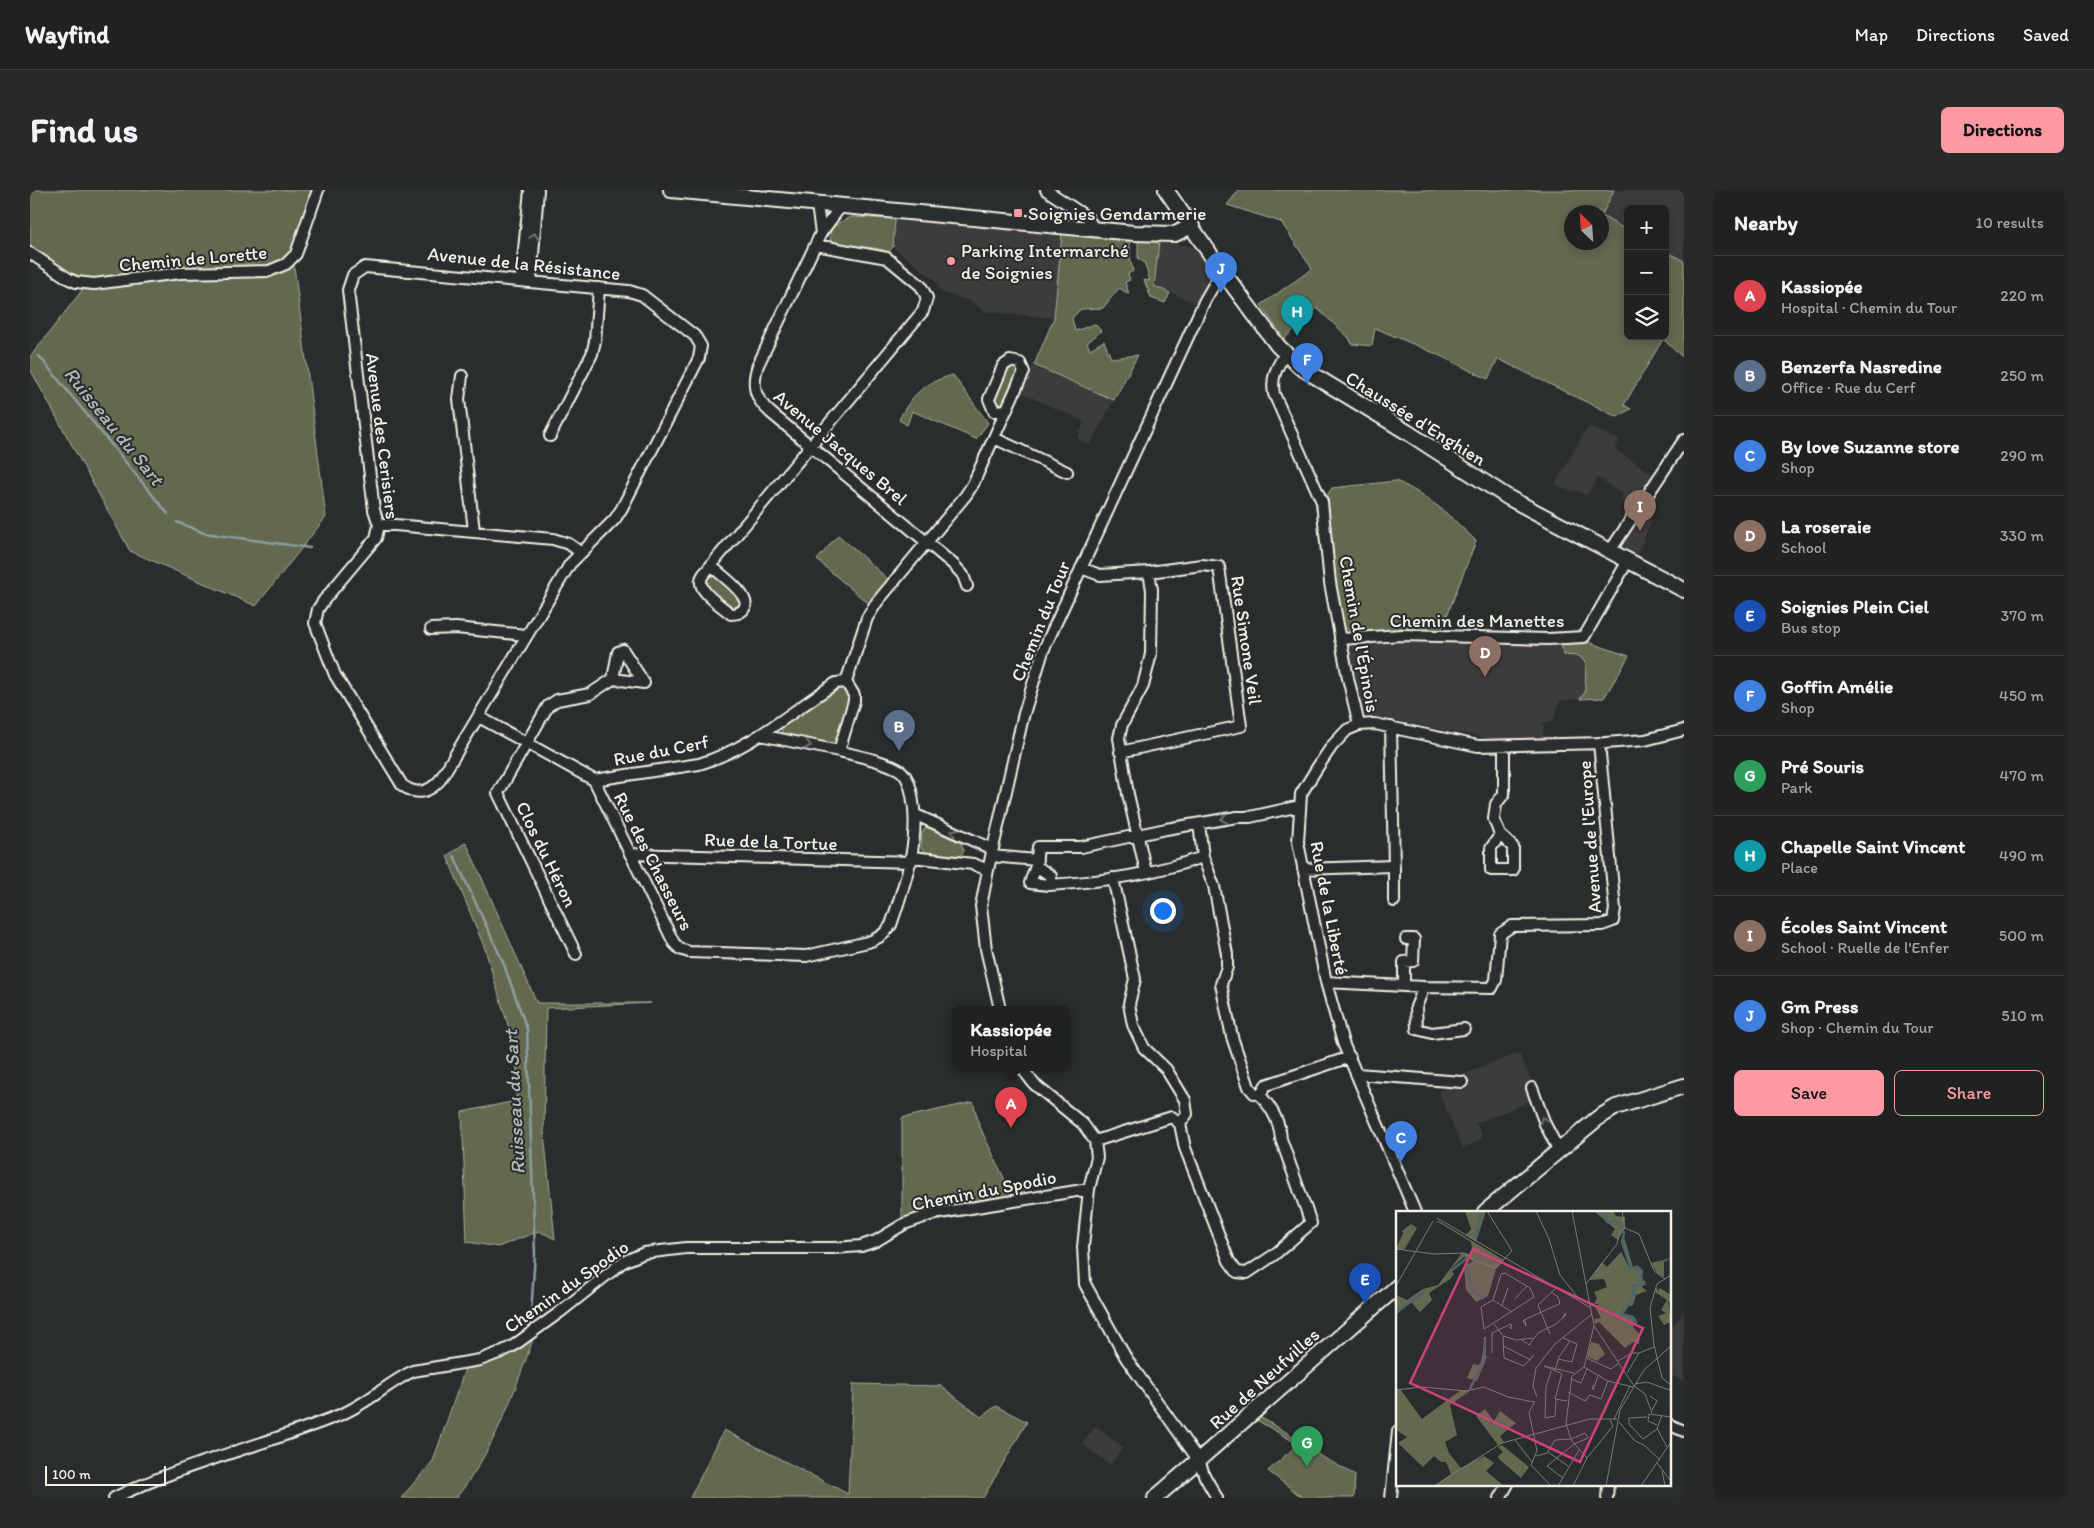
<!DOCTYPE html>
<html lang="en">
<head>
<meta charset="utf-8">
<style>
  :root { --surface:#202222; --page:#282a2a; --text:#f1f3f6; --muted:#a2a4a5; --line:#3d3f40; --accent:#ff9aa2 }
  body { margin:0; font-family:Itim,sans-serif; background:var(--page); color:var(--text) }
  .controls { position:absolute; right:15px; top:15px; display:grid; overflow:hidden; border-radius:8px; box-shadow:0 2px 12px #0003 }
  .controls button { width:45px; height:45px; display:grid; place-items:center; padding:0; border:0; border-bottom:1px solid var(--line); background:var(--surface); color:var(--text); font:25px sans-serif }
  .compass { position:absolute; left:1534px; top:15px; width:45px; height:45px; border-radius:50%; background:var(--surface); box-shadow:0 2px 12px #0003; rotate:335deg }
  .scale { position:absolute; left:15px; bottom:12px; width:121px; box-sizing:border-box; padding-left:5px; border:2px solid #f4f1e8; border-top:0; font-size:14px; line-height:18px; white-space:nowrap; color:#f4f1e8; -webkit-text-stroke:4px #2a2d2e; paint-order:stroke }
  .you { position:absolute; left:1132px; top:720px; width:18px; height:18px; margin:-12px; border:4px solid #fff; border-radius:50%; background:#1a73e8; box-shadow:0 0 0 8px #1a73e833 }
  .badge { display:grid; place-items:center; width:32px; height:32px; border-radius:50%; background:var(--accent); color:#fff; font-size:16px; font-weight:700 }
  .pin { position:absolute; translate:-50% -41px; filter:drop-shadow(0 1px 2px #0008) }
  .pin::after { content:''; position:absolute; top:26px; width:18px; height:15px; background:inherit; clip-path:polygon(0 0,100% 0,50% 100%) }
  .popup { position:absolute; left:922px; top:816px; width:118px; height:65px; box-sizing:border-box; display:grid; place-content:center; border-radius:8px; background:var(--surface); filter:drop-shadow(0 1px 4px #0005); font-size:16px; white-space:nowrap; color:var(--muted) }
  .popup b { font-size:19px; color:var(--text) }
  .popup::after { content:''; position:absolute; left:50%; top:100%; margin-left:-10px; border:10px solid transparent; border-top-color:var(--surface) }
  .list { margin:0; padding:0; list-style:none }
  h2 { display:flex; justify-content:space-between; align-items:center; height:65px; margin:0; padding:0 20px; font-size:21px }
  h2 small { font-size:16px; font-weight:400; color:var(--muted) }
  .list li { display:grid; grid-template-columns:32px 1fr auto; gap:15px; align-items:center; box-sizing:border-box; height:80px; padding:0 20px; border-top:1px solid var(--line) }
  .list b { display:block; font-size:19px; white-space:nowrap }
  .list p { margin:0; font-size:16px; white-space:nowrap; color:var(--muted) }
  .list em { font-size:16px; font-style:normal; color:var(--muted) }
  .actions { display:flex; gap:10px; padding:15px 20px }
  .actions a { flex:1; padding:11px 0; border:1px solid var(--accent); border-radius:8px; text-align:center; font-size:18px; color:var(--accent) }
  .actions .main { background:var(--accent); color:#111 }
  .icon { flex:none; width:28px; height:28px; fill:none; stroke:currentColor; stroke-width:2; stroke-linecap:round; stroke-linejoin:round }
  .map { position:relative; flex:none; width:1654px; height:1308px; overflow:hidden; border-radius:8px }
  header { display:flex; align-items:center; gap:30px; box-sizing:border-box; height:70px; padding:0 25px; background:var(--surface); border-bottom:1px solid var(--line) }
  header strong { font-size:24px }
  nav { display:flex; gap:28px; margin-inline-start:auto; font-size:18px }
  .intro { display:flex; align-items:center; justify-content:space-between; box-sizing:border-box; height:120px; padding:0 30px }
  h1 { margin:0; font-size:35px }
  .button { padding:12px 22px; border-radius:8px; background:var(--accent); color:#111; font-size:18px; font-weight:700 }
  main { display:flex; gap:30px; padding:0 30px }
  aside { flex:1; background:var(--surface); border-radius:8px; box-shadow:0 2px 12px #0003 }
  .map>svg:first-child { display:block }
  .built { fill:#3e3b3a }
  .green { fill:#62694f; stroke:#abad9c }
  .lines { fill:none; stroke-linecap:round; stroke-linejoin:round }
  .stream { stroke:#8e9d9f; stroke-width:2.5 }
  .minor-casing { stroke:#f4f1e8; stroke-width:14 }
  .secondary-casing { stroke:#f4f1e8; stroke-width:18 }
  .minor { stroke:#2a2d2e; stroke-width:10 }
  .secondary { stroke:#2a2d2e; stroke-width:14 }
  .oneway { stroke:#71726f }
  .poi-dot { fill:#ff9aa2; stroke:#2a2d2e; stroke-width:2 }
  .labels { text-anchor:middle; stroke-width:4; stroke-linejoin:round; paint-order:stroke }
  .poi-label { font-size:19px; fill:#f4f1e8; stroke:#2a2d2e; text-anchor:start }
  .street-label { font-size:19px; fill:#f4f1e8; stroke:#2a2d2e }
  .water-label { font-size:20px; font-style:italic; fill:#b0b9b7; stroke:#2a2d2e }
  .inset-river { fill:none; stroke:#4a656e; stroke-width:2.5 }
  .inset-road { fill:none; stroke:#7b7b78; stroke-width:1 }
  .view { fill:#cc4377; fill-opacity:0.15; stroke:#cc4377; stroke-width:2.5 }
  .inset-edge { fill:none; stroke:#f4f1e8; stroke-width:2.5 }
</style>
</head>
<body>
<header>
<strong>Wayfind</strong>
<nav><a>Map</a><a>Directions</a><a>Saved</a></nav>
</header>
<div class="intro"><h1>Find us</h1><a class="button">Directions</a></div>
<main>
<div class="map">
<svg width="1654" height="1308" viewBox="0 0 1654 1308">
  <rect width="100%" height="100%" fill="#2a2d2e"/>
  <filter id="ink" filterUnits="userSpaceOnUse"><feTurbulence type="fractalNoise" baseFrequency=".02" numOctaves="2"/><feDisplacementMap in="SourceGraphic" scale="10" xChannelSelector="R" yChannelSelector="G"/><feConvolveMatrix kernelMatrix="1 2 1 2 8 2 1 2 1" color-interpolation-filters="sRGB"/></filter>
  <g filter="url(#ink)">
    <path class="built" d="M1584,0H1654V71L1635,61V19H1598V41L1572,26Z
      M865,29L1032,44L1024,128L953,121L941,111L911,103L904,89L863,57Z
      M1129,52L1160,56L1169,62L1181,81L1168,114L1124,96Z
      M1004,175L1084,210L1060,255L1048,248L1054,231L991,203Z
      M1558,236L1590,250L1585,259L1627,287L1602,319L1590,309L1593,304L1568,288L1557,306L1544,300L1541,302L1525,294Z
      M1616,326L1622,330L1607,364L1591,356V353Z
      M1315,449L1555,451L1599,466L1574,508L1531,510L1522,532L1513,533L1514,553H1481L1332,524Z
      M1489,863L1509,908L1446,933L1453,948L1433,959L1408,901L1435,890L1434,884Z
      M1654,1123V1191L1640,1185V1138Z
      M1066,1236L1093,1257L1080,1275L1052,1254Z"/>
    <path class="green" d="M0,0H286L264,76L296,327L226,416L100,361L0,179V167L53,99L0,61Z
      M1209,0H1584L1572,25V22H1542V52H1572V26L1598,41V146H1635V61L1654,71V165L1651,166L1633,149L1594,215L1601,219L1587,227L1468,169L1458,189L1404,163L1345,138L1342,156L1322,154L1319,148L1287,118L1254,149L1231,115L1282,79L1251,32L1197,15Z
      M822,27L865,29L863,57L858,62C840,53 816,62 800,49L801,39L810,32Z
      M1032,44L1100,49V68L1103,81L1098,84L1100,90L1095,92L1099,104L1089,98L1073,118L1051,119L1042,128L1045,141L1065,134L1071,141L1057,153L1060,159L1074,151L1081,168L1108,165L1084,210L1004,175L1024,128Z
      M1108,50L1129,52L1124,96L1140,103L1135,113L1121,108L1114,90L1120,91L1114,72L1108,69Z
      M983,174L990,180L976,213L967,214L963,207L977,177Z
      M923,185L958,233L946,249L882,221L877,235L869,230C881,205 895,192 923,185Z
      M1366,291C1401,307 1419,325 1446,351L1411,441L1321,442L1314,437L1306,395L1299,318L1295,308L1302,298Z
      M808,345L859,390L839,414L787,370Z
      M681,386L685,387L710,408L711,412L709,416L702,418L677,397L675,394L676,389Z
      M1530,450L1555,451L1599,466L1574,508L1550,509L1555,502L1556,473L1549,466L1534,465Z
      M814,497L821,506L808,550L801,555L753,546L750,535L805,498Z
      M896,637L931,653L934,661L930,666L894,662L891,658L892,643Z
      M436,652L507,813H621L516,818L514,943L525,1049L509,1041L468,1057L437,1052L432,922L486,911L487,865L455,759L417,666Z
      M943,912L950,937L987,1016L889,1034L872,1043V928Z
      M503,1149C484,1204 463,1262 426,1308H371L403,1271L436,1176L474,1165Z
      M823,1194L911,1196L951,1227L966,1216L997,1232L953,1308H660L694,1240L818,1304Z
      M1226,1225L1289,1261L1287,1264L1325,1285L1324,1308H1273L1238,1281L1268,1254L1223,1228Z"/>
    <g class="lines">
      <path class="stream" d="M9,166L138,324
        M147,332L174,343L280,358
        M424,666L473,772L497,839L505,1064L500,1139"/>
      <g class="minor-casing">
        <path id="minor" d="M1016,0L1057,27L1065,40
          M787,15L791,43
          M811,16L791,43L728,175C721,196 725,209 741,223L924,375L933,385L937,396
          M0,63L39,89L46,92L64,94L150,83L239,81L256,74L266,64L288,0
          M335,77L599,101L612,105L665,146L671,156L669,168L592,318L585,329L540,374L410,590C399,603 386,606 372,595L305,485L285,433L288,419L294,410L346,348L349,335L344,320L318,100L323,85Z
          M491,90L500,0
          M501,91L508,0
          M1255,164C1246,178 1241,188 1244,204L1292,312L1300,393L1318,488L1329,535
          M432,186L429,209L444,341
          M520,246L562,164L565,151L569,98
          M964,248L1037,282
          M349,335H365L523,349L539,354L550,362
          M1580,361L1654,250
          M681,376C690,384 720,405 715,417C712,423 707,424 701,424C691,415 663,400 673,385L893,121L897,108L891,96L857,68L786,55
          M1051,378L1070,385L1119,382L1122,400L1121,464L1113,496L1092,535L1089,548L1098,604L1116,682
          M401,439L426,438L496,445
          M1310,449L1372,445L1518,449L1554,447L1599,369
          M816,492L837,428L847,412L936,305L943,294L989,192L994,182L990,173L980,171L973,176L959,209L964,221L977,220
          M449,527L564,590L644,753L650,759L659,762L776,766L838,752C849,748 854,745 861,735C875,693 891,650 882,605C880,596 878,587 871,581C856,571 827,566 809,561
          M730,545L809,561L824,511V505L816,492
          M1090,562L1211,536L1189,377L1172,375L1119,382
          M564,590L669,574C720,559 762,521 806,493L816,492
          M886,625L962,659
          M1169,634L1173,667L1184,696L1197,764V777L1191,794L1202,847L1219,897L1224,903L1230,905L1236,895L1320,867
          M1470,645L1483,657V680H1461V658L1470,645L1464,629L1466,614L1474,604V556
          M600,664L881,672
          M961,666L1007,670
          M882,667L943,674L958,680
          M1173,667C1124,684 1071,692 1019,695L1021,686L1006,676L1008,657H1051L1136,639L1207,627H1220L1270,616
          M1006,676L1000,693L1019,695
          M1273,679L1364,676L1361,537
          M1083,688L1105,789L1099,814L1103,835L1114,858L1136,879L1155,910L1157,924L1150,934
          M1364,711V676
          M546,764L468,603L518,516L527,510L560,504L583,489L588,462L593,460L614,493L583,489
          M1296,792L1394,797L1462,798L1466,790L1470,744L1482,736L1572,735L1583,731L1585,719L1569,553
          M1374,795V772L1383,771L1384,749H1376
          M1394,797L1386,817L1387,839L1402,843L1434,839
          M970,819L956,759L951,716L958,680L993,527L1013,461L1175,110L1192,81
          M991,877L1004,894L1053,934L1065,951L1067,967L1059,999L1053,1057L1055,1094L1096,1168L1169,1271L1175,1287L1187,1308
          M1327,884L1432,892
          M1502,898L1515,934L1529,961
          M1150,934L1155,958L1199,1071L1207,1082L1217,1083L1244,1065L1281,1033L1251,949C1250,932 1241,917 1230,905
          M1065,951L1142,927L1150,934
          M1385,1022L1313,853L1296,792L1268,652L1271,604L1287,578L1302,556L1317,540L1329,535L1345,534L1448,556L1575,553L1615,550L1654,540
          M1640,1235L1654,1241
          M84,1308C157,1272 237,1255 312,1224C338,1213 358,1193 383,1181L450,1170L471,1162L483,1156L530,1122L593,1072L614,1063L656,1058H804L831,1056L846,1051L874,1034L903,1024L1059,999
          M1361,1308L1368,1241
          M1470,1308L1478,1294
          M1577,1308L1578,1294"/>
      </g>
      <g class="secondary-casing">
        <path id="secondary" d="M641,0L1104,43L1145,44L1162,36
          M1136,0L1192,81L1248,156L1270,177L1377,242L1479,308L1654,400
          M1455,1022L1568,928L1586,917L1654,896
          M1125,1308L1368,1096"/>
      </g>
      <use href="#minor" class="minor"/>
      <use href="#secondary" class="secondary"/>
    </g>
    <defs><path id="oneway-chevron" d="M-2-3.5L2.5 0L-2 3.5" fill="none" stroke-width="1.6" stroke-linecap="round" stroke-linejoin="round" transform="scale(1.25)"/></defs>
    <g class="oneway">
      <use href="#oneway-chevron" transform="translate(504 46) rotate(-85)"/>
      <use href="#oneway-chevron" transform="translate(778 555) rotate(12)"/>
      <use href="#oneway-chevron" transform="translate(1194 629) rotate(169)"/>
      <use href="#oneway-chevron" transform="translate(924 642) rotate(-157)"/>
      <use href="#oneway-chevron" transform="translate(1513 930) rotate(-111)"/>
    </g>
  </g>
  <g class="poi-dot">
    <rect x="983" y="18" width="10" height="10" rx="2.5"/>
    <circle cx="921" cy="71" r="5"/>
  </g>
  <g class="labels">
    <g class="poi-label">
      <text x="998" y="30">Soignies Gendarmerie</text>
      <text x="931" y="67">Parking Intermarché<tspan x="931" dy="22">de Soignies</tspan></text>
    </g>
    <g class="street-label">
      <text transform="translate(163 68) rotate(-5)" y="7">Chemin de Lorette</text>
      <text transform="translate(494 73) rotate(6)" y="7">Avenue de la Résistance</text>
      <text transform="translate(1386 228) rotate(32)" y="7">Chaussée d'Enghien</text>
      <text transform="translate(353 246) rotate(83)" y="7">Avenue des Cerisiers</text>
      <text transform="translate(811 257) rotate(40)" y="7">Avenue Jacques Brel</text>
      <text x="1447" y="437">Chemin des Manettes</text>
      <text transform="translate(1010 431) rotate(-68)" y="7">Chemin du Tour</text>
      <text transform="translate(1330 444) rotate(80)" y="7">Chemin de l'Épinois</text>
      <text transform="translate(1217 450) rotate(82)" y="7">Rue Simone Veil</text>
      <text transform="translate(631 560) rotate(-11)" y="7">Rue du Cerf</text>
      <text transform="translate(1559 647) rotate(-94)" y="7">Avenue de l'Europe</text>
      <text transform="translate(741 651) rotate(2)" y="7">Rue de la Tortue</text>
      <text transform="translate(517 664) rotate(64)" y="7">Clos du Héron</text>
      <text transform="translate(624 671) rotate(63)" y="7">Rue des Chasseurs</text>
      <text transform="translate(1300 718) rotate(79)" y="7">Rue de la Liberté</text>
      <text transform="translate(954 1000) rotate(-11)" y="7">Chemin du Spodio</text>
      <text transform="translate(536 1096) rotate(-35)" y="7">Chemin du Spodio</text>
      <text transform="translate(1234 1188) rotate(-42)" y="7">Rue de Neufvilles</text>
    </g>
    <g class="water-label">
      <text transform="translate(84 236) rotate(51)" y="7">Ruisseau du Sart</text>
      <text transform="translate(484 912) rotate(-93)" y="7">Ruisseau du Sart</text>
    </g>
  </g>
  <g transform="translate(1366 1021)">
    <rect width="275" height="275" fill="#2a2d2e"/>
    <path d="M69,0H90L80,31L70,24L75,18ZM198,0H217L220,5L229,6V17L222,29L215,24L219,18ZM43,10L108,49L100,58L92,85L80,91L70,79L68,55L77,50L68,46L58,55L55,59L58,63L54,68L33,82L36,89L24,101L15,91L0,104V84L11,89L27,78L42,74L66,42L73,43L76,38L75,31L42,11L37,12ZM15,13L21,17L8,39L0,38L7,22L6,20ZM228,26L237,56L241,54L245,57L247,69L250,71L246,76L251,80L240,84L237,94L227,98V105L232,104L239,109L237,116L244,124L243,133L237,131L229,137L203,111L199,113L198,108L205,107L199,96L203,93H198L201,87L198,81L211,76L208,68L193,69L206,51L211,56L225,41L235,59L226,31ZM275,47L268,51V66L261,62L255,52ZM261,76L262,80L264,77L275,84V92L272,90L275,111L268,114L262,105L270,102L265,99L271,89L259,81ZM90,125V145L102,151L91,146L81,170L71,167L77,153L83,154L85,150ZM195,131L203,133L209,143L201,150L191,146ZM4,178L26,208L65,179L74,180L54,194L61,224L49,231L53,242L65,257L88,245L94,249L98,252L90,260L108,275H39L55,263L50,251H45L38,245L27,256L2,232L11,226L0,219V179ZM89,198L98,210L104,200L120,212L104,225L108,231L102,234L80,205ZM106,234L133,256L125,267L103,248L102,245L107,241L102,236Z" fill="#62694f"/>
    <path class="inset-river" d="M201,0L208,4L211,11L221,10L228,22L226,31L235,57H242L246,60L244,69L248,73L237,75L238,85L226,103L237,106L241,112M79,27L86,0M70,55L76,77M55,60L71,47M76,79L88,88M0,101L29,81M74,178L88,148L89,126"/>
    <path class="inset-road" d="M140,0L153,28L164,64L183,88M176,0L198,115L238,175M226,0L229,17M41,7L195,97M229,17L243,23L258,60L269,68M0,38L38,43L69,42L79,50L100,57L116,40L91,0M109,62L134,77L138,86L88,118L85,96L97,89L105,63ZM275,64L261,73L254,97L258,134L266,167L275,174M190,73L221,33L224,20L229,17M0,75L37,10M119,88L131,75M97,89L116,101M106,94L112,77M129,109L130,115L127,110L128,109L163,93L164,92L162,86L155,81M98,113L107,125L108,147L128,155L138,144M154,123L142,94L159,78M107,125L120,129L137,127M126,129L133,134L142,122L160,113L169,105L170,104L169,102L167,107M107,135L135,149M96,142V122L115,113L116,118L113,116M190,147L215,158L223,152M162,148L176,151L181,133L174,130M222,150L236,142H243M188,156L176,165L170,212L175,229L191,247M188,156L212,170L237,176M188,156L198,115M159,159L163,146L174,130L167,127M155,160L150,176L149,207L159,205L160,189M165,162L148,155L178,162M166,162L159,188L171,190M231,162L243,142L258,136M175,168L185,172L191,158M239,173L251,171L273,179L275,175M197,174V179L202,165M238,175L249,183L256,202M0,179L26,176L70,180L88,176L112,186L138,191M172,181L189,190L194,184L205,188L212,170M254,185L261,190L256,199M141,186L137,175L140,157L159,133L196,103M139,190L133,201L141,240L135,254L155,275M233,207V213L247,228M233,207L251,206M218,208L234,175M223,211L239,230L248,234M261,214L252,210L253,203L275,206M261,217L271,236M247,228L261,218L266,204M119,229L136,251M247,233L264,249M152,241L172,255M140,245L151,242L159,229L175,228M261,252L275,270M266,260L269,275M167,267L151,255L178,233L192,227L189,222L175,228M38,275L106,232L194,208H221M162,275L183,239M177,275L191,247L217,215L214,209M210,275L224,199L248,159L275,135M216,275H236M245,275L275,231"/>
    <path class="view" d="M77,38L247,117L184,251L14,172Z"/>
    <rect width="275" height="275" class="inset-edge"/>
  </g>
</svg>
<div class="controls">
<button>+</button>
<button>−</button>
<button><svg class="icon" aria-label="layers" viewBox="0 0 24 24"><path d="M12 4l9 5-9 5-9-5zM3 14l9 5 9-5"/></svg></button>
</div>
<svg class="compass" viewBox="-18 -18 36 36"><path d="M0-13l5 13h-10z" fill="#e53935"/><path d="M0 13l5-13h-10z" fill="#a2a4a5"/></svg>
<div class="scale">100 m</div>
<div class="you"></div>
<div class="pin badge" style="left:981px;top:938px;background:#e0444e">A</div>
<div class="popup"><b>Kassiopée</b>Hospital</div>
<div class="pin badge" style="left:869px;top:561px;background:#5c6f8a">B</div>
<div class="pin badge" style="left:1371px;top:972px;background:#3f7fe0">C</div>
<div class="pin badge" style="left:1455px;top:487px;background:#8d6e63">D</div>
<div class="pin badge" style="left:1335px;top:1114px;background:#1a4fb4">E</div>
<div class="pin badge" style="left:1277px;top:194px;background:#3f7fe0">F</div>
<div class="pin badge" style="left:1277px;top:1277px;background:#2e9e5b">G</div>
<div class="pin badge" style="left:1267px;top:146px;background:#0f9aa8">H</div>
<div class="pin badge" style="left:1610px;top:341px;background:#8d6e63">I</div>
<div class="pin badge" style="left:1191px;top:103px;background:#3f7fe0">J</div>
</div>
<aside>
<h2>Nearby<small>10 results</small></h2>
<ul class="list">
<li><span class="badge" style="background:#e0444e">A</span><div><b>Kassiopée</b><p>Hospital · Chemin du Tour</p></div><em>220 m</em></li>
<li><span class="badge" style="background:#5c6f8a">B</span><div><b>Benzerfa Nasredine</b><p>Office · Rue du Cerf</p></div><em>250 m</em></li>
<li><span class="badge" style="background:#3f7fe0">C</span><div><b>By love Suzanne store</b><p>Shop</p></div><em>290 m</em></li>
<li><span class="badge" style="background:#8d6e63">D</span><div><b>La roseraie</b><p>School</p></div><em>330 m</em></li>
<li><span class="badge" style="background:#1a4fb4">E</span><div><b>Soignies Plein Ciel</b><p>Bus stop</p></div><em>370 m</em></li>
<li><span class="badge" style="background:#3f7fe0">F</span><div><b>Goffin Amélie</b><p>Shop</p></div><em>450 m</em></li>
<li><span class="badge" style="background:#2e9e5b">G</span><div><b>Pré Souris</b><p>Park</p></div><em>470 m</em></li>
<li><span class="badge" style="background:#0f9aa8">H</span><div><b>Chapelle Saint Vincent</b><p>Place</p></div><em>490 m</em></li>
<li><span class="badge" style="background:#8d6e63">I</span><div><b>Écoles Saint Vincent</b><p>School · Ruelle de l'Enfer</p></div><em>500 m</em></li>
<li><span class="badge" style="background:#3f7fe0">J</span><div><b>Gm Press</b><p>Shop · Chemin du Tour</p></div><em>510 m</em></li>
</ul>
<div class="actions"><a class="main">Save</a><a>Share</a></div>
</aside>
</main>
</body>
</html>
